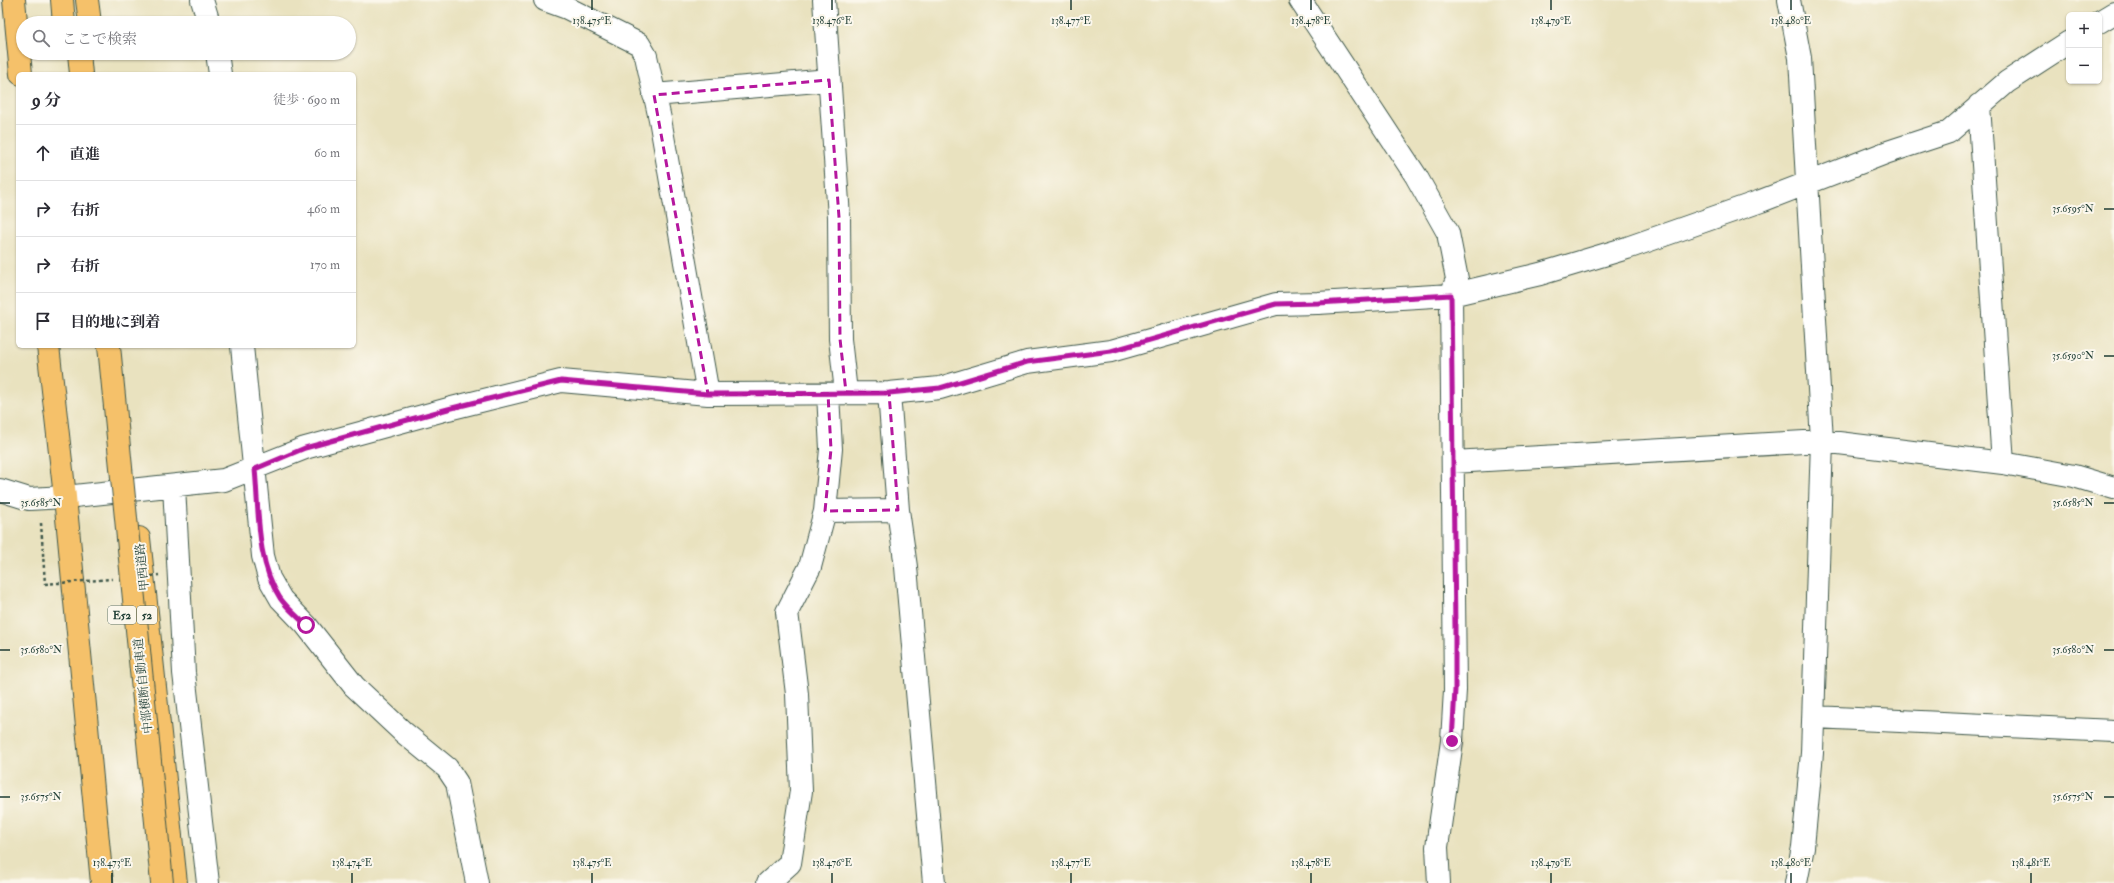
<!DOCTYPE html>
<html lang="ja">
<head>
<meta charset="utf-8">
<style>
  :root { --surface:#fff; --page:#f7f7f7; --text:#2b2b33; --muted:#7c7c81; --line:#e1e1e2 }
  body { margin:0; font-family:"IM FELL Double Pica","Noto Serif JP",serif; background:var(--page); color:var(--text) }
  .controls { position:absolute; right:12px; top:12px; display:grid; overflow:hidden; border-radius:6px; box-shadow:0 1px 3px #0004 }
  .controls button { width:36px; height:36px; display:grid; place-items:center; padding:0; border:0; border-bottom:1px solid var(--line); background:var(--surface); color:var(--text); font:20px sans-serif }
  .stop { position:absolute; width:12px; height:12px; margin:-9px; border:3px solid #b5179e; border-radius:50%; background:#fff }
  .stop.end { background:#b5179e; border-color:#fff; box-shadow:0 1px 4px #0008 }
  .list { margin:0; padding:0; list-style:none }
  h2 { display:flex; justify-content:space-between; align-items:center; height:52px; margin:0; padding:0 16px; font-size:17px }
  h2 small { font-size:13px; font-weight:400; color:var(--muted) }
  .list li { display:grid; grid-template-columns:26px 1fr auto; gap:12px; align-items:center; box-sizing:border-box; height:56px; padding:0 16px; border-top:1px solid var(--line) }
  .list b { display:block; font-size:15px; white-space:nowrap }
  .list em { font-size:13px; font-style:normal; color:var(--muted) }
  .icon { flex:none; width:22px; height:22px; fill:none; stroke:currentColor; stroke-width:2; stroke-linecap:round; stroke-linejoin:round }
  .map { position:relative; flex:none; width:2114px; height:883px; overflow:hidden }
  .search { position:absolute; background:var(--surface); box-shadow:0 1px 3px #0004; left:16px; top:16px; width:340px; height:44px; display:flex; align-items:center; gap:10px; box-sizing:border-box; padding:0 14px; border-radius:22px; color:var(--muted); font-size:15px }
  .panel { position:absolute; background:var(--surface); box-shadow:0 1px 3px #0004; left:16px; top:72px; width:340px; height:276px; border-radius:6px }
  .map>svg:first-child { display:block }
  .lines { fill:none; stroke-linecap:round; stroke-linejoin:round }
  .minor-casing { stroke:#3d5649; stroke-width:24 }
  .highway-casing { stroke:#3d5649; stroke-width:24 }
  .path { stroke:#3d5649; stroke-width:2.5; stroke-dasharray:3 3; stroke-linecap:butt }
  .minor { stroke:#fff; stroke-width:22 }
  .highway { stroke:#f5c16b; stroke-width:22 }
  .highway-bridge-casing { stroke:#3d5649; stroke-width:24; stroke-linecap:butt }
  .path-bridge { stroke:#3d5649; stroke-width:2.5; stroke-dasharray:3 3; stroke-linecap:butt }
  .highway-bridge { stroke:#f5c16b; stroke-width:22 }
  .route { stroke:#b5179e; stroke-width:5 }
  .marked { fill:none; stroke:#b5179e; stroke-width:3; stroke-dasharray:8 5; stroke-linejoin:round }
  .ticks { fill:none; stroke:#1f3d34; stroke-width:1.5 }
  .labels { text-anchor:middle; stroke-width:4; stroke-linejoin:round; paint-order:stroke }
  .shield { fill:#fbf7ec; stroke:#61756b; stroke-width:1 }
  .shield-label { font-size:11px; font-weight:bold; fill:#1f3d34 }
  .street-label { font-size:12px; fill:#1f3d34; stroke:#fbf7ec }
  .ticks-label { font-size:10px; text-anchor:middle; fill:#1f3d34; stroke:#fbf7ec; stroke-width:4; stroke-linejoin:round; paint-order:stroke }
</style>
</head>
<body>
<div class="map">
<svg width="2114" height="883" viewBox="0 0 2114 883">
  <rect width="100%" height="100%" fill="#fbf7ec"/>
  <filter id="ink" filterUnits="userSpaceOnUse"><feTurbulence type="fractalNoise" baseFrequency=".025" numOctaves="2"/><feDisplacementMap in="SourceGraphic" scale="8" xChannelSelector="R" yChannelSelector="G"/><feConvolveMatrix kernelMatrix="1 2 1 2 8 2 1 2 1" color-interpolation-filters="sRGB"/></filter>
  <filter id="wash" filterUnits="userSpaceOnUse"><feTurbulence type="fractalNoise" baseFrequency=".012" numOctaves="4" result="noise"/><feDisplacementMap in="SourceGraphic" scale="16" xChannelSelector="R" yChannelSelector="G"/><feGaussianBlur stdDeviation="0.9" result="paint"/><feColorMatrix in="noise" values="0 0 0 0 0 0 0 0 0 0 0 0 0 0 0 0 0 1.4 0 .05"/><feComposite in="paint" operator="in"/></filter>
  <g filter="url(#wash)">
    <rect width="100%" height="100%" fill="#e9e2bf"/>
  </g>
  <g filter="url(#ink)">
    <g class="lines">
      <g class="minor-casing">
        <path id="minor" d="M202,0L209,23
          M545,0L567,8L639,44L646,56L660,119L708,394
          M824,0L839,217L840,339L846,392
          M1300,0L1416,176L1448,233L1457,279L1451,295L1455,690L1452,741L1437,847L1439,883
          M1789,0L1800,58L1822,441L1812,753L1803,847L1796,883
          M2099,22L2114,13
          M217,53L220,74
          M654,95L829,80
          M1979,105L2003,463
          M242,346L263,556L269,578L281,599L306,625L354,686L403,732L447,768L457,783L477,883
          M889,393L898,510L906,567L934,883
          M1453,462L1822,441L2003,463L2074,476L2114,488
          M174,486L184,673L208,883
          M0,490L29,499L65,497L224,480L305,448L448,409L561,381L708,394L889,393L940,388L1027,362L1111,351L1276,304L1318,303L1451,295L1540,274L1627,248L1761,201L1888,152L1949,132L2007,82L2069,42
          M825,511L898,510
          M1814,717L2114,731
          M768,883L790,863L801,791L797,694L787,612L810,567L825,511L831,449L828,394"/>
      </g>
      <g class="highway-casing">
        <path id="highway" d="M14,0L21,74
          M62,0L64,23
          M87,0L90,23
          M79,53L81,74
          M48,346L65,497L102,883
          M139,538L176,883"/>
      </g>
      <path class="path" d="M41,523L45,584"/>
      <use href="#minor" class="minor"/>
      <use href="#highway" class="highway"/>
      <g class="highway-bridge-casing">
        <path id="highway-bridge" d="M109,346L162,883"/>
      </g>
      <path class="path-bridge" d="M151,576L159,575
        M45,584L112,579"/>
      <use href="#highway-bridge" class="highway-bridge"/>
    </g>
  </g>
  <g class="lines" filter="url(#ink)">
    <path class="route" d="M306,625C297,616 287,608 280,598C256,561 259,511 255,469L305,448L448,409L561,381L708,394L889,393L940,388L1027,362L1111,351L1276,304L1318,303L1451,295L1455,628V690L1452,741"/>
  </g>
  <path class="marked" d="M829,80L839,217L840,339L846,392L889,393L898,510L825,511L831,449L828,394H708L654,95Z"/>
  <path class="ticks" d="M592,0V10M832,0V10M1071,0V10M1311,0V10M1551,0V10M1791,0V10M2104,209H2114M2104,356H2114M0,503H10M2104,503H2114M0,650H10M2104,650H2114M0,797H10M2104,797H2114M112,873V883M352,873V883M592,873V883M832,873V883M1071,873V883M1311,873V883M1551,873V883M1791,873V883M2031,873V883"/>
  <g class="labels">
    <g class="shield">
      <rect x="108" y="606" width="28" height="18" rx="3"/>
      <rect x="137" y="606" width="20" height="18" rx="3"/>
    </g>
    <g class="shield-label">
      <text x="122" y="619">E52</text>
      <text x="147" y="619">52</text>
    </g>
    <g class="street-label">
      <text transform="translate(142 567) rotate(-96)" y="4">甲西道路</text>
      <text transform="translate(143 686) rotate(-96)" y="4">中部横断自動車道</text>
    </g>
  </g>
  <g class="ticks-label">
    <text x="592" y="24">138.475°E</text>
    <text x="832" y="24">138.476°E</text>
    <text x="1071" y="24">138.477°E</text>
    <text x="1311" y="24">138.478°E</text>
    <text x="1551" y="24">138.479°E</text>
    <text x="1791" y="24">138.480°E</text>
    <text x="2073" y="212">35.6595°N</text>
    <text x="2073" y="359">35.6590°N</text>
    <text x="41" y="506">35.6585°N</text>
    <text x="2073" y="506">35.6585°N</text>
    <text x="41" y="653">35.6580°N</text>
    <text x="2073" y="653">35.6580°N</text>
    <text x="41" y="800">35.6575°N</text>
    <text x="2073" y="800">35.6575°N</text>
    <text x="112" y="866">138.473°E</text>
    <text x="352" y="866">138.474°E</text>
    <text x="592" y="866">138.475°E</text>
    <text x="832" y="866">138.476°E</text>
    <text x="1071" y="866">138.477°E</text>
    <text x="1311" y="866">138.478°E</text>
    <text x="1551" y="866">138.479°E</text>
    <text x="1791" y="866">138.480°E</text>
    <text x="2031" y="866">138.481°E</text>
  </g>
</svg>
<div class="controls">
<button>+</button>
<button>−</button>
</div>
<div class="stop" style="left:306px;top:625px"></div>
<div class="stop end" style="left:1452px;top:741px"></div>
<div class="search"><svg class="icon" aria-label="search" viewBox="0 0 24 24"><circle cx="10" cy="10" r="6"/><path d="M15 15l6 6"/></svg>ここで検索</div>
<section class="panel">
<h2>9 分<small>徒歩 · 690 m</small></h2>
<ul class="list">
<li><svg class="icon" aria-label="ahead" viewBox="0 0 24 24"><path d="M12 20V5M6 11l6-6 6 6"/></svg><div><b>直進</b></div><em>60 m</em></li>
<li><svg class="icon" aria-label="right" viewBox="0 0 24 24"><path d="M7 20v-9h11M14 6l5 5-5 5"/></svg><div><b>右折</b></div><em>460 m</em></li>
<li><svg class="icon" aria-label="right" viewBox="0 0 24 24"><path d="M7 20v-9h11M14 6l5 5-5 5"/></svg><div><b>右折</b></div><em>170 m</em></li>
<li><svg class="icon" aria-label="arrive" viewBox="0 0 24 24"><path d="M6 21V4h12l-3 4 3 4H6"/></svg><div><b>目的地に到着</b></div></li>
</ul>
</section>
</div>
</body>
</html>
